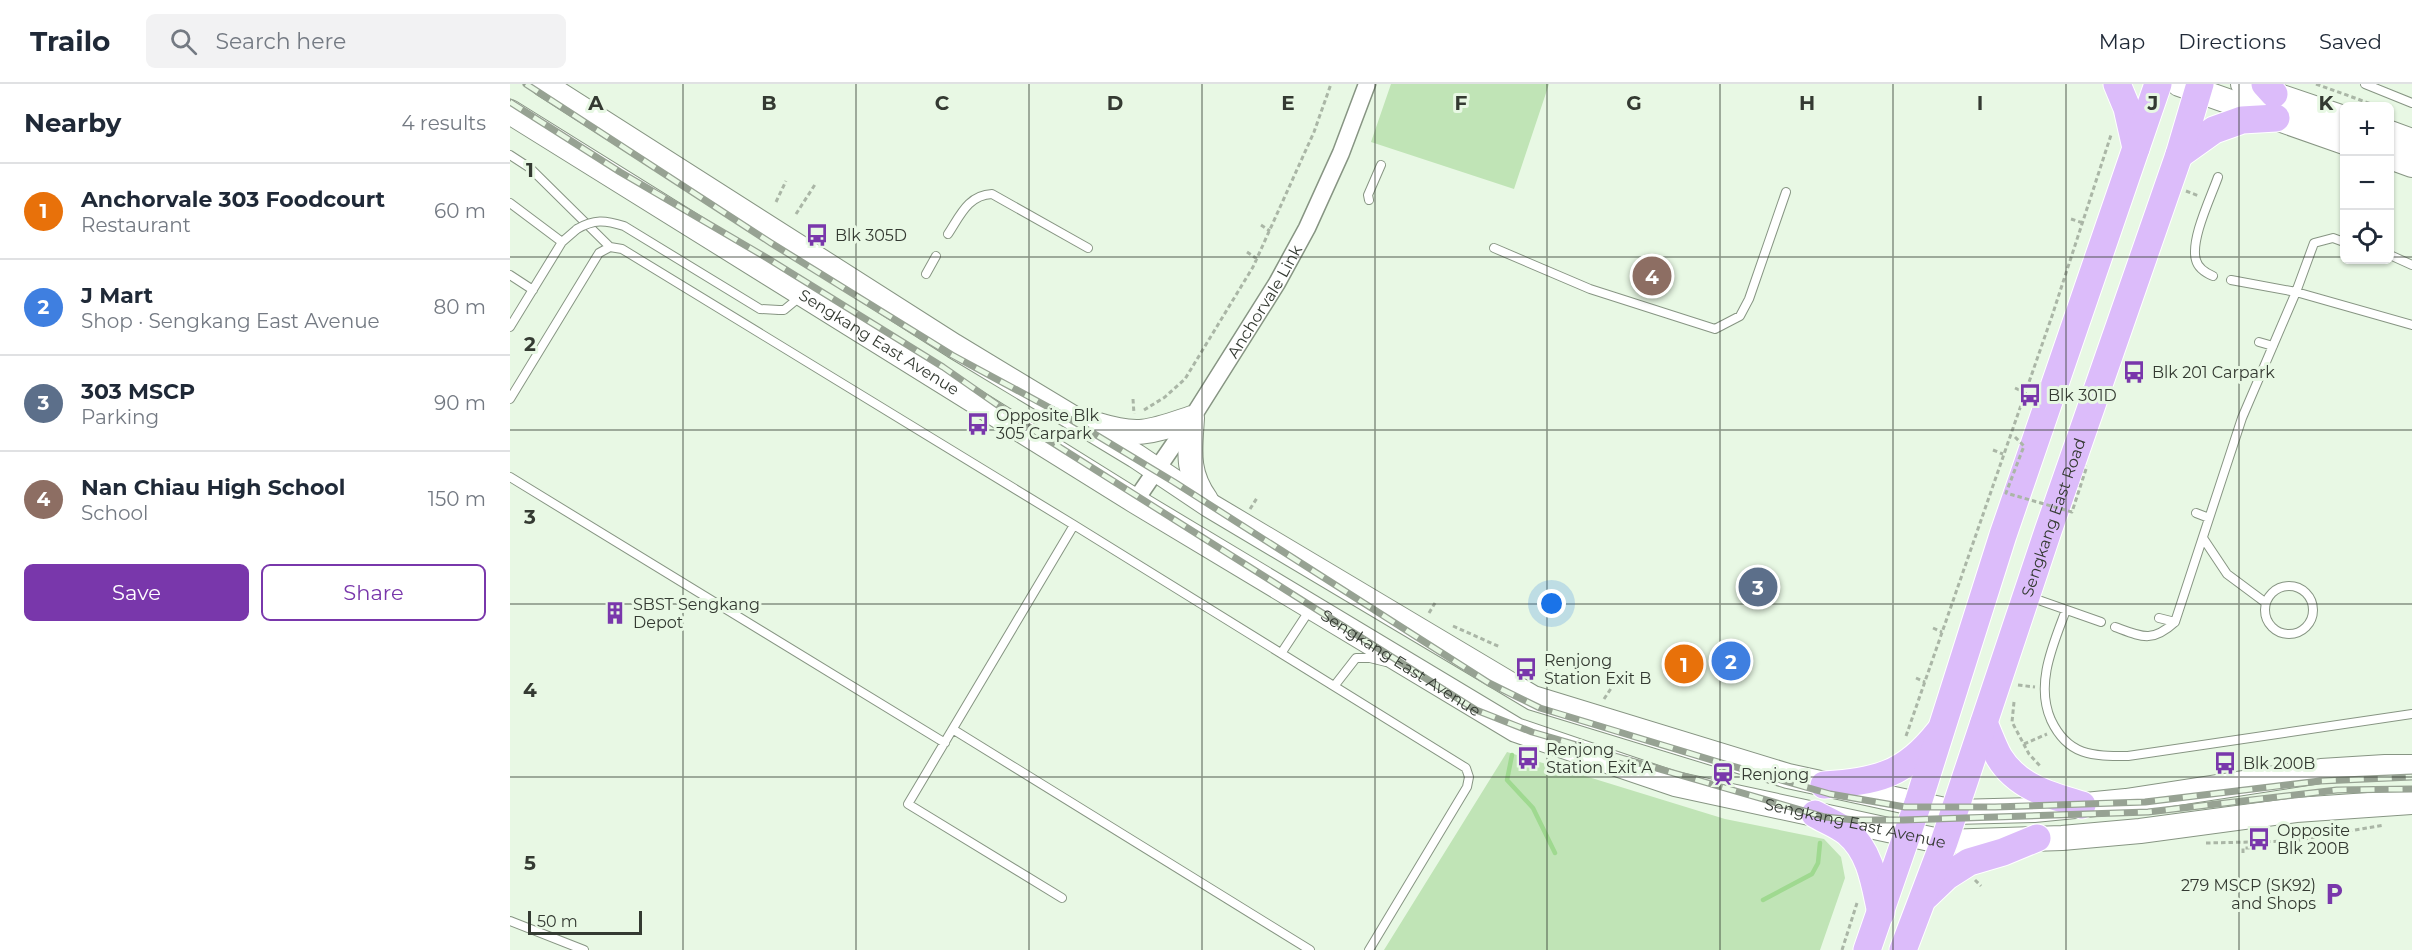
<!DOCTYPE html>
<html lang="en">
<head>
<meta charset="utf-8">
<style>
  :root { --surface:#fff; --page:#f2f2f3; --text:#1f2937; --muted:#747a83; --line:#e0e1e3; --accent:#7937ab }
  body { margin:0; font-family:Montserrat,sans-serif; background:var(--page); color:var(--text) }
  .controls { position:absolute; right:18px; top:18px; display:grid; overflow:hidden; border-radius:9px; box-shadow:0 2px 4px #0004 }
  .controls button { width:54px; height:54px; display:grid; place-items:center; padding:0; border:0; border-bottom:2px solid var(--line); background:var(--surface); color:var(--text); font:30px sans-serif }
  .scale { position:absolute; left:18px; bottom:15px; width:114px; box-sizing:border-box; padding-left:6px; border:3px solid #343a32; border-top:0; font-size:16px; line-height:21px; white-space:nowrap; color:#343a32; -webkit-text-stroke:4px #e8f8e4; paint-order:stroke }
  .you { position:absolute; left:1042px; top:520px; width:21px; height:21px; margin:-15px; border:4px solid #fff; border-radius:50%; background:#1a73e8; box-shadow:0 0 0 9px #1a73e833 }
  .badge { display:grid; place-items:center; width:39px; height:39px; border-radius:50%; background:var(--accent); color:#fff; font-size:20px; font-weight:700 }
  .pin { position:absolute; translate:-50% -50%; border:3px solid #fff; box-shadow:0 2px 6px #0006 }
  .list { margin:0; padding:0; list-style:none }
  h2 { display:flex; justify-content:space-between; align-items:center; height:78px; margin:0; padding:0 24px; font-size:26px }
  h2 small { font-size:20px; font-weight:400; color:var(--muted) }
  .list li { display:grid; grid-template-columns:39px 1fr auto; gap:18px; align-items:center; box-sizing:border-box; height:96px; padding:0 24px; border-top:2px solid var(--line) }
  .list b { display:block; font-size:22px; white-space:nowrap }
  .list p { margin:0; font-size:20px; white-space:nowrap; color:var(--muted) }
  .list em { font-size:20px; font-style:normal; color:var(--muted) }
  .actions { display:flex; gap:12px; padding:18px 24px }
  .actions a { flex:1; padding:14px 0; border:2px solid var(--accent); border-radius:9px; text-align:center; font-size:21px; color:var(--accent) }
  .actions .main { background:var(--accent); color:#fff }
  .icon { flex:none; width:33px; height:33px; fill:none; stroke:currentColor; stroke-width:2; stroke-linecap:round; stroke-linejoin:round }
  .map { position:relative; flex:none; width:1902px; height:866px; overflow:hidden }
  header { display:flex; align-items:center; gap:36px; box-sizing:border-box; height:84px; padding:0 30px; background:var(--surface); border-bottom:2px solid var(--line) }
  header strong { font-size:28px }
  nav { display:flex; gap:33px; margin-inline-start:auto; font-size:21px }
  .search { width:420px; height:54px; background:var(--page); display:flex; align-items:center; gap:15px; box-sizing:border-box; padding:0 21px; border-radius:9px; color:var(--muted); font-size:22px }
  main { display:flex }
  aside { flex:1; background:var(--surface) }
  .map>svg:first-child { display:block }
  .green { fill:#c0e4b6 }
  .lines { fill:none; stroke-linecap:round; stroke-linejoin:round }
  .stream { stroke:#9fd990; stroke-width:4.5 }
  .lane-casing { stroke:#879583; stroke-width:10 }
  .street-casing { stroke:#879583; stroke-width:19 }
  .secondary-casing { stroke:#879583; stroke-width:26 }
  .primary-casing { stroke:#fff; stroke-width:29 }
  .path { stroke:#aab6a6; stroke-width:3; stroke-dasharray:4.5 3; stroke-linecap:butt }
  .lane { stroke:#fff; stroke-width:8 }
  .street { stroke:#fff; stroke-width:16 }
  .secondary { stroke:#fff; stroke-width:24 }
  .primary { stroke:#dcbcfa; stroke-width:27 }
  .rail-casing { stroke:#97a293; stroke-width:7 }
  .rail { stroke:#e8f8e4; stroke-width:4.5; stroke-dasharray:14; stroke-linecap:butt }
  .lane-bridge-casing { stroke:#879583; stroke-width:10; stroke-linecap:butt }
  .path-bridge { stroke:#aab6a6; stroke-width:3; stroke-dasharray:4.5 3; stroke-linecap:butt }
  .lane-bridge { stroke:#fff; stroke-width:8 }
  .grid { fill:none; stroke:#343a32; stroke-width:1.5; stroke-opacity:0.55 }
  .labels { text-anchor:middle; stroke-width:6; stroke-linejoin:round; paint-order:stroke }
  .poi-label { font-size:16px; fill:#343a32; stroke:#e8f8e4; text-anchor:start }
  .street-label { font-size:16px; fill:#343a32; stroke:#e8f8e4 }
  .grid-label { font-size:20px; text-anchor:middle; font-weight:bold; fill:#343a32; stroke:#e8f8e4; stroke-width:6; stroke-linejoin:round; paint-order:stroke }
</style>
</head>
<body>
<header>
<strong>Trailo</strong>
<div class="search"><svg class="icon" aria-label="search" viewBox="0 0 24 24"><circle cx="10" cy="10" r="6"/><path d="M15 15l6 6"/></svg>Search here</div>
<nav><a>Map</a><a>Directions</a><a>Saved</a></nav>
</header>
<main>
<aside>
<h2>Nearby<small>4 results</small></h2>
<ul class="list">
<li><span class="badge" style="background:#e8710a">1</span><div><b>Anchorvale 303 Foodcourt</b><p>Restaurant</p></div><em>60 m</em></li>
<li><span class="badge" style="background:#3f7fe0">2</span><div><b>J Mart</b><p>Shop · Sengkang East Avenue</p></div><em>80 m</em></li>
<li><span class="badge" style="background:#5c6f8a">3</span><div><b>303 MSCP</b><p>Parking</p></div><em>90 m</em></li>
<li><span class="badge" style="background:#8d6e63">4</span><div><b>Nan Chiau High School</b><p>School</p></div><em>150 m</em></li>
</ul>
<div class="actions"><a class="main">Save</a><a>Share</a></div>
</aside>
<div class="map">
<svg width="1902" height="866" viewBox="0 0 1902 866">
  <rect width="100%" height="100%" fill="#e8f8e4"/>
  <path class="green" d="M881,0H1039L1004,105L861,58Z
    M997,668L1215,735L1314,755L1331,773L1335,794L1310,866H874Z"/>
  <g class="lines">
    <path class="stream" d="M1002,671L997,696L1023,724L1045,769
      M1253,816L1302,790L1308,779L1310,759"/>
    <g class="lane-casing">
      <path id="lane" d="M1855,0L1902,19
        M0,71L20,84L100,163
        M859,116L858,111L871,81
        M0,119L52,158
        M438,150C450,132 458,111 482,110L578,164
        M984,164L1080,205L1205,245L1230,232L1239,215L1276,108
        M1880,171L1902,181
        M416,190L426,172
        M0,191L23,206
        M1703,192C1696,189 1688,184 1686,176C1680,156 1701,113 1708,93
        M1721,196L1786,208L1902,241
        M269,226H274L291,212
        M0,243L52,158L67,145
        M1749,258L1763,262
        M0,315L89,169L100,163L112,165L564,441L956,684L959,693L957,703L859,866
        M0,393L435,659
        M1686,429L1699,434
        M1693,454L1717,490L1756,519
        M1755 526a24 24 0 1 1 48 0a24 24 0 1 1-48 0Z
        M1520,513L1591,538
        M1556,526C1543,561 1525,600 1541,636C1558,672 1582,672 1618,672L1902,630
        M1649,534L1665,538
        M1605,543C1632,553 1642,559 1665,538L1732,334L1786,208L1804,159L1823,154L1834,158
        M772,568L801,524
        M825,601L846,574H860L876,578
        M444,646L800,866
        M552,814L398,720L564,441
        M0,837L74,866"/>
    </g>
    <g class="street-casing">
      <g id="street">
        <path id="s1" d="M625,417L682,334L767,199L797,144L831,69L857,0"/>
      </g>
    </g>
    <g class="secondary-casing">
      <g id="secondary">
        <path d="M33,0L444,262L626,372L699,421L1023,614L1278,692L1444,728L1524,726L1616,717L1811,687L1875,683H1902"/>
        <path d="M1669,0L1834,58"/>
        <path d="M1733,0L1834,34"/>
        <path id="s2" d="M0,28L625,417L1006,646L1165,700L1434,758L1552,754L1630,747L1786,726L1902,718"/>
        <path d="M1880,49L1902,57"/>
        <path d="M1880,73L1902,81"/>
        <path d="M588,341C630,354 643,347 682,334C680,367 676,388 696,416"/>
      </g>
    </g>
    <g class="primary-casing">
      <g id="primary">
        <path d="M1607,0L1617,24L1626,64"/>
        <path d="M1755,0L1764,10"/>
        <path d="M1669,71L1704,46L1732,36L1766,34"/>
        <path d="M1474,639C1479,650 1483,662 1489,673C1507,703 1541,712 1572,721"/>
        <path d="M1314,701C1366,697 1394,692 1428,649"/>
        <path d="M1305,730C1315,736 1329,741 1338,749C1361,768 1365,802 1371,829"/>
        <path d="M1416,812L1437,792L1459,778L1493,768L1527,754"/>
        <path d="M1357,866L1408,719L1493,451L1648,0"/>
        <path id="s3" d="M1393,866L1434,758L1538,447L1669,71L1690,0"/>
      </g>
    </g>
    <path class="path" d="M1806,0L1867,22
      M1676,107L1689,112
      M266,118L276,97
      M286,130L306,99
      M1561,135L1573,139
      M751,141L760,147
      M737,168L747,175
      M1505,304L1514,308
      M623,315L624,330
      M634,326L655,313L675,295L743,183L804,48L821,0
      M1483,366L1493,370
      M740,425L747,414
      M919,529L925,519
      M943,542L990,563
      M1423,544L1432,548
      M1406,594L1415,598
      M1508,601L1525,603
      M1094,615L1102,603
      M1504,618L1502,638L1519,670L1531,683
      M1396,652L1542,232L1601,51
      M1514,660L1537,650
      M1696,759L1783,757L1874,741
      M1733,769V764H1742
      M1465,796L1471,802
      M1332,866L1347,819"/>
    <use href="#lane" class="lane"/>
    <use href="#street" class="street"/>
    <use href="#secondary" class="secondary"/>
    <use href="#primary" class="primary"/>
    <g class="rail-casing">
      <g id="rail">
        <path d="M16,0L261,159L442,271L553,331L664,398L979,599L1030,624L1215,680L1320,710L1395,723H1485L1635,718L1810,697L1902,693"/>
        <path id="s4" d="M0,18L110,88L257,174L433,283L535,354L966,626L1022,648L1315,733L1345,736H1393L1638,728L1827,706L1902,705"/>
      </g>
    </g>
    <use href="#rail" class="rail"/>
    <g class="lane-bridge-casing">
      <path id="lane-bridge" d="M67,145C84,135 95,136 114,142L250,225L269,226"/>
    </g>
    <path class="path-bridge" d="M1505,353L1514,362L1496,409L1562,428L1577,382"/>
    <use href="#lane-bridge" class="lane-bridge"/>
  </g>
  <path class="grid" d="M173,0V866M346,0V866M519,0V866M692,0V866M865,0V866M1037,0V866M1210,0V866M1383,0V866M1556,0V866M1729,0V866M0,173H1834M1880,173H1902M0,346H1902M0,520H1902M0,693H1902"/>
  <defs>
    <g id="bus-bare" transform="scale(1.8)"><path d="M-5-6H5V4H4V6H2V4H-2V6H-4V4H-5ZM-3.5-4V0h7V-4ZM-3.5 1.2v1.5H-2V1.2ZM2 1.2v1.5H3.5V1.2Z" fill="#7937ab" stroke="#e8f8e4" stroke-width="2.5" paint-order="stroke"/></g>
    <g id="building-bare" transform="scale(1.8)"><path d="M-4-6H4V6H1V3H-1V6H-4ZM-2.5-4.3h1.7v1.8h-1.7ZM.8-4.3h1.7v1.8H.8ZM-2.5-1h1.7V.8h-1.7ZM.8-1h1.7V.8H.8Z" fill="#7937ab" stroke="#e8f8e4" stroke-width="2.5" paint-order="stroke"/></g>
    <g id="station-bare" transform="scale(1.8)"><path d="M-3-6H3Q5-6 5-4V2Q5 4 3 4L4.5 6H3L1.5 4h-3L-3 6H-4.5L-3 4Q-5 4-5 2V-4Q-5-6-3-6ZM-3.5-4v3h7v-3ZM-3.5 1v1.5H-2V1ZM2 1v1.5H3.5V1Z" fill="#7937ab" stroke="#e8f8e4" stroke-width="2.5" paint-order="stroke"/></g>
    <g id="parking-bare" transform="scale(1.8)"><path d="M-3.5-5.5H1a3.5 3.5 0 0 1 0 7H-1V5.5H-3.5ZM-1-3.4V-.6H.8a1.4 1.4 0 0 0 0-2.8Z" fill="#7937ab" stroke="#e8f8e4" stroke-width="2.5" paint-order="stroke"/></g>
  </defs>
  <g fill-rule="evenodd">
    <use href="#bus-bare" x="307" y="151"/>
    <use href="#bus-bare" x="1624" y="288"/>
    <use href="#bus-bare" x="1520" y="311"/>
    <use href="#bus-bare" x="468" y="340"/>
    <use href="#building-bare" x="105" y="529"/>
    <use href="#bus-bare" x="1016" y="585"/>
    <use href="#bus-bare" x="1018" y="674"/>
    <use href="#bus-bare" x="1715" y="679"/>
    <use href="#station-bare" x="1213" y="690"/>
    <use href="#bus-bare" x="1749" y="755"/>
    <use href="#parking-bare" x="1824" y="810"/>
  </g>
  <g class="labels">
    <g class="poi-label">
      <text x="325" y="157">Blk 305D</text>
      <text x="1642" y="294">Blk 201 Carpark</text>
      <text x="1538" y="317">Blk 301D</text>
      <text x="486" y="337">Opposite Blk<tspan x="486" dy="18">305 Carpark</tspan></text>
      <text x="123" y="526">SBST Sengkang<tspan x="123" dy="18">Depot</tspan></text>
      <text x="1034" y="582">Renjong<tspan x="1034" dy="18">Station Exit B</tspan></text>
      <text x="1036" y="671">Renjong<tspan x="1036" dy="18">Station Exit A</tspan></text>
      <text x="1733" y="685">Blk 200B</text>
      <text x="1231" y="696">Renjong</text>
      <text x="1767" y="752">Opposite<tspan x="1767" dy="18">Blk 200B</tspan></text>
      <text x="1806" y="807" text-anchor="end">279 MSCP (SK92)<tspan x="1806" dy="18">and Shops</tspan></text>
    </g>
    <g class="street-label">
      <text dy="6" stroke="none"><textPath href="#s1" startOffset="238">Anchorvale Link</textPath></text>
      <text dy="6" stroke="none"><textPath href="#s2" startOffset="435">Sengkang East Avenue</textPath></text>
      <text dy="6" stroke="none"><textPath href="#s3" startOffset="458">Sengkang East Road</textPath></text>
      <text dy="6" stroke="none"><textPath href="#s4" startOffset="1053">Sengkang East Avenue</textPath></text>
      <text dy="6" stroke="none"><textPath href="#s2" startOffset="1533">Sengkang East Avenue</textPath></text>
    </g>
  </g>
  <g class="grid-label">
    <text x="86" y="26">A</text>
    <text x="259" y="26">B</text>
    <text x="432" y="26">C</text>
    <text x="605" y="26">D</text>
    <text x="778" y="26">E</text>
    <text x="951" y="26">F</text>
    <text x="1124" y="26">G</text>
    <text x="1297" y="26">H</text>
    <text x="1470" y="26">I</text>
    <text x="1643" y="26">J</text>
    <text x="1816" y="26">K</text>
    <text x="20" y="93">1</text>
    <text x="20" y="267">2</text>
    <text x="20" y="440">3</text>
    <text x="20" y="613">4</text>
    <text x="20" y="786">5</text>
  </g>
</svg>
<div class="controls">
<button>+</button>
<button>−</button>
<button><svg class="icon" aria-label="locate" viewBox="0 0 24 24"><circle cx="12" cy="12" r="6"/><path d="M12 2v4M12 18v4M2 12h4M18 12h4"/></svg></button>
</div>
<div class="scale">50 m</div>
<div class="you"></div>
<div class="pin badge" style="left:1174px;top:580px;background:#e8710a">1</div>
<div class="pin badge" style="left:1221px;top:577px;background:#3f7fe0">2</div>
<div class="pin badge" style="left:1248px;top:503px;background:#5c6f8a">3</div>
<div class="pin badge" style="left:1142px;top:192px;background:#8d6e63">4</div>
</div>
</main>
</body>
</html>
